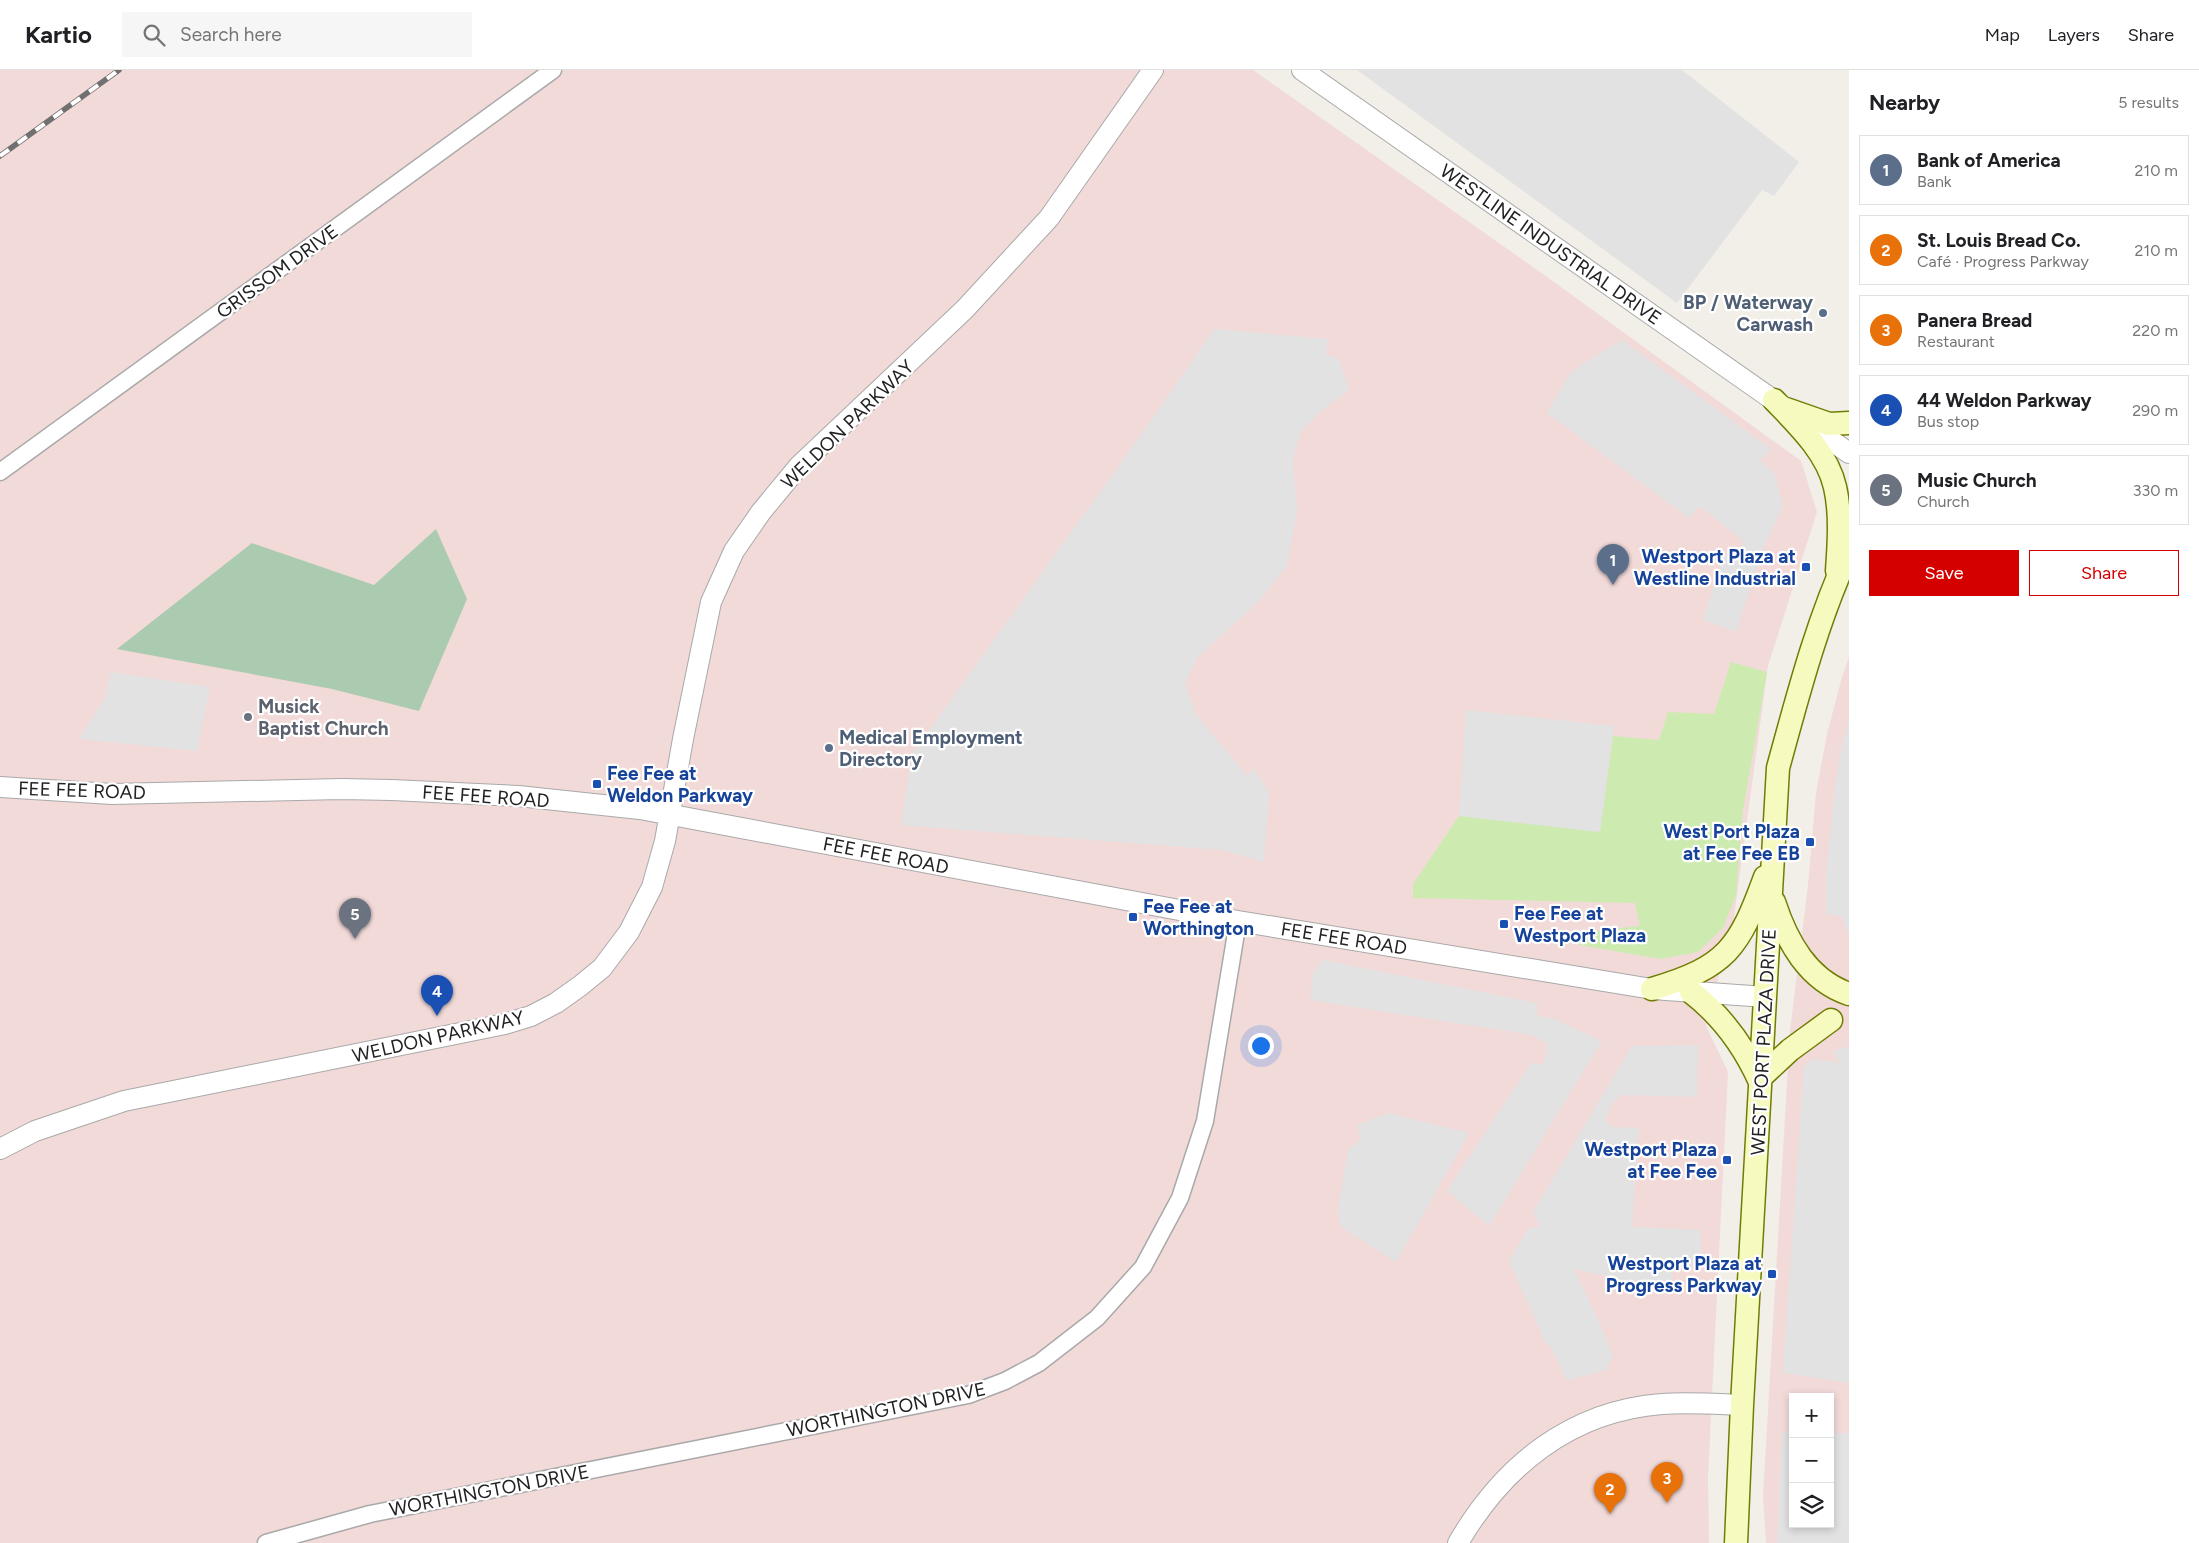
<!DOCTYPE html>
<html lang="en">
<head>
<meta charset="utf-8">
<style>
  :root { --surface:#fff; --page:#f6f6f6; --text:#202124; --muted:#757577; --line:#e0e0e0; --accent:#d40000 }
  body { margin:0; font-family:Figtree,sans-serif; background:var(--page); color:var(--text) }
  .controls { position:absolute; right:15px; bottom:15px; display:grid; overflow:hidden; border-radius:0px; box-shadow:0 2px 8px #0003 }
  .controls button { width:45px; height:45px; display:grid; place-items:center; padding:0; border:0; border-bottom:1px solid var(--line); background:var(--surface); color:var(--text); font:25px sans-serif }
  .you { position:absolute; left:1260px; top:975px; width:18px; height:18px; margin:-12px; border:4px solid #fff; border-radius:50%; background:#1a73e8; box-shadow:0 0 0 8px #1a73e833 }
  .badge { display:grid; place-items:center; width:32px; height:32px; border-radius:50%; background:var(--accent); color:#fff; font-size:16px; font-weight:700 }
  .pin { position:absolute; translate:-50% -41px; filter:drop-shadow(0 1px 2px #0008) }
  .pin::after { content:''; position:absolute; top:26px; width:18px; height:15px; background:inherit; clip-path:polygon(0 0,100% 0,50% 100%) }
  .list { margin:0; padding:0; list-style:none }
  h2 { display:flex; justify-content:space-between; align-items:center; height:65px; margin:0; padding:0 20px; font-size:21px }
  h2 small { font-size:16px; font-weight:400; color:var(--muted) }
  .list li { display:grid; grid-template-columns:32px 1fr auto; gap:15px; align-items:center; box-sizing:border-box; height:70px; margin:0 10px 10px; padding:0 10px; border:1px solid var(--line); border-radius:0px }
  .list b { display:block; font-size:19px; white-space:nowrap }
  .list p { margin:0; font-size:16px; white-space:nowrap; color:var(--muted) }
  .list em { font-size:16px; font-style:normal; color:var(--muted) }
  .actions { display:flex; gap:10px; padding:15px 20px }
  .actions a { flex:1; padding:11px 0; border:1px solid var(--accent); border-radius:0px; text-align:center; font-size:18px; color:var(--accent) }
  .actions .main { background:var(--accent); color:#fff }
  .icon { flex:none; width:28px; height:28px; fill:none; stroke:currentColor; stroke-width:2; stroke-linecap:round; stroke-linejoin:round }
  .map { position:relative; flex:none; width:1849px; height:1473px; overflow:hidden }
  header { display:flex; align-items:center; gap:30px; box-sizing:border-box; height:70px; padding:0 25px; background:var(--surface); border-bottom:1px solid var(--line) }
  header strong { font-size:24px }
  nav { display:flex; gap:28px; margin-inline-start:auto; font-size:18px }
  .search { width:350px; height:45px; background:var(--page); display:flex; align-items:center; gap:12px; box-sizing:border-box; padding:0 18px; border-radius:0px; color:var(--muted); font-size:19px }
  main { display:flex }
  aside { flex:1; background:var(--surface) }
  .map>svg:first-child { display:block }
  .commercial { fill:#f2dad9; fill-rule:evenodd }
  .grass { fill:#cdebb0 }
  .cemetery { fill:#aacbaf }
  .parking { fill:#e2e2e2 }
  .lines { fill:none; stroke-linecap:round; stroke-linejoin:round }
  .minor-casing { stroke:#a9a9a9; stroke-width:19 }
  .tertiary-casing { stroke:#a9a9a9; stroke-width:22 }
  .secondary-casing { stroke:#707d05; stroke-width:25 }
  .minor { stroke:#fff; stroke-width:16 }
  .tertiary { stroke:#fff; stroke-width:20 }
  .secondary { stroke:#f7fabf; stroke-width:22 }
  .rail-casing { stroke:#707070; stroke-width:5.5 }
  .rail { stroke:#fff; stroke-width:4; stroke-dasharray:11; stroke-linecap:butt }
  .service-dot { fill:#5c6f8a; stroke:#fff; stroke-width:2 }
  .transit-dot { fill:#1a4fb4; stroke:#fff; stroke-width:2 }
  .worship-dot { fill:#6b7280; stroke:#fff; stroke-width:2 }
  .labels { text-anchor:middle; stroke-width:4.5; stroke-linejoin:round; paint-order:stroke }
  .street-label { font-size:19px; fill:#222; stroke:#fff }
  .service-label { font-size:19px; font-weight:bold; fill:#4e5e75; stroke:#fff; text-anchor:end }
  .transit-label { font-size:19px; font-weight:bold; fill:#164399; stroke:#fff; text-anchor:end }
  .worship-label { font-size:19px; font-weight:bold; fill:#5b616d; stroke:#fff; text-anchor:start }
</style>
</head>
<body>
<header>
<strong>Kartio</strong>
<div class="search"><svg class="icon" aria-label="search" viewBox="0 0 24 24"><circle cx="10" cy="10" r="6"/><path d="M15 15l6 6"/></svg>Search here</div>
<nav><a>Map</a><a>Layers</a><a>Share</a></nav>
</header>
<main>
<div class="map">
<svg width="1849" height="1473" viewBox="0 0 1849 1473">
  <rect width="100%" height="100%" fill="#f2efe9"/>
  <path class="commercial" d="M0,0H1253L1543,204L1801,391L1817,442L1768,596L1734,847L1706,956L1728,1002L1708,1407L1709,1473H0Z
    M1849,587V1473H1766L1763,1426L1790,961L1808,815L1816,723L1827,664L1842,607ZM1793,1327H1830V1454H1793Z"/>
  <path class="grass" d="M1731,592L1767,602L1743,740L1736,825L1723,858L1698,882L1661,889L1579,875L1574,863L1640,856L1635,833L1413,828V814L1459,746L1600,761L1613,666L1659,670L1668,642L1714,644Z"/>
  <path class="cemetery" d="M436,459L467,529L419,641L332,619L117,579L252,473L374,515Z"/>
  <path class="parking" d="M1357,0H1682L1799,92L1774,126L1762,120L1677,233Z
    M1214,259L1328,269L1326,284L1339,289L1349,320L1322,340L1300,363L1293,391L1297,441L1287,496L1258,532L1197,588L1185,613L1195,643L1247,706L1254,699L1269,722L1264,792L1221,780L901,755L912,684L1145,359Z
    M1622,270L1771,379L1760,390L1774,403L1783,436L1761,483L1736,562L1703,550L1723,485L1739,488L1745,481L1741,469L1703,438H1697L1689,448L1547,343L1569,305L1584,293Z
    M111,602L210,617L197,681L79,669L104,629Z
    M1466,640L1614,656L1600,762L1459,746Z
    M1849,648V864L1841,846L1826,844V804L1834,726L1839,689Z
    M1323,890L1537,933V946L1552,948L1602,971L1489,1156L1447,1121L1531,993L1544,994L1547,974L1532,965L1310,930L1313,903Z
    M1698,975L1697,1027L1622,1025L1613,1032L1605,1050L1613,1057L1639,1058L1632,1157L1700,1160L1701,1198L1673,1197L1672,1213L1629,1211L1574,1199L1602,1259L1613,1287L1606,1300L1567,1310L1550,1276L1546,1274L1509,1191L1529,1158L1540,1157L1533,1142L1632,976Z
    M1843,977L1849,978V1313L1783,1303L1804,997L1812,989L1839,993L1834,981Z
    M1388,1043L1469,1063L1396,1192L1341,1157L1338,1141L1348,1080L1361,1069L1357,1055Z
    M1782,1362H1793V1454H1830V1363H1849V1473H1777Z"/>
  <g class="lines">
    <g class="minor-casing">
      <path id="minor" d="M0,402L553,0
        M266,1473L370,1444L968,1325L1005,1311L1039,1293L1097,1248L1143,1197L1180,1128L1205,1051L1238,851"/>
    </g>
    <g class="tertiary-casing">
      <path id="tertiary" d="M1302,0L1849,383
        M0,717L112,724L341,719L392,720L518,726L640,739L1238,851L1652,919L1766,927
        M0,1079L35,1061L124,1031L505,954L531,946L556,933L580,916L602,898L629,862L652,817L665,771L683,669L711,532L734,481L761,442L799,396L965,239L1049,148L1153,0
        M1458,1473C1503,1396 1570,1341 1662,1334C1689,1332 1715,1334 1742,1335"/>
    </g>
    <g class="secondary-casing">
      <path id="secondary" d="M1774,330C1797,354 1827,382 1835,417C1841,443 1839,473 1837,501
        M1786,339L1829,354L1849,353
        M1774,832C1787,872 1808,910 1849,924
        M1652,919C1727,897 1739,878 1765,807
        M1691,922C1722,946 1744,976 1760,1012
        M1761,1007L1790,980L1831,950
        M1736,1473L1742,1335L1778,698C1798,625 1817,551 1849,482"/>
    </g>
    <use href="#minor" class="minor"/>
    <use href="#tertiary" class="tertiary"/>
    <use href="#secondary" class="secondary"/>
    <g class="rail-casing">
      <path id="rail" d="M0,86L119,0"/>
    </g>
    <use href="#rail" class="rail"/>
  </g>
  <g class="service-dot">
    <circle cx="1823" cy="243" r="5"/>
    <circle cx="829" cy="678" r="5"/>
  </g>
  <g class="transit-dot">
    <rect x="1801" y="492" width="10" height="10" rx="2.5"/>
    <rect x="592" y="709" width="10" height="10" rx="2.5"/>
    <rect x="1805" y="767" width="10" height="10" rx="2.5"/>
    <rect x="1128" y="842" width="10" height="10" rx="2.5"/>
    <rect x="1499" y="849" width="10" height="10" rx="2.5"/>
    <rect x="1722" y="1085" width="10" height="10" rx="2.5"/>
    <rect x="1767" y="1199" width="10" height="10" rx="2.5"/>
  </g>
  <circle class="worship-dot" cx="248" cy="647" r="5"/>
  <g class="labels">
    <g class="street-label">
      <text transform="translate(1551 174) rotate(35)" y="7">WESTLINE INDUSTRIAL DRIVE</text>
      <text transform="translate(277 201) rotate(-36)" y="7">GRISSOM DRIVE</text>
      <text transform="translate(847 354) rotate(-44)" y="7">WELDON PARKWAY</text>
      <text transform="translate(82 720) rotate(2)" y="7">FEE FEE ROAD</text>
      <text transform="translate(486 726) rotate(4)" y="7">FEE FEE ROAD</text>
      <text transform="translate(886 785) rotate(11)" y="7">FEE FEE ROAD</text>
      <text transform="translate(1344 868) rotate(9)" y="7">FEE FEE ROAD</text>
      <text transform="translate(438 966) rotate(-13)" y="7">WELDON PARKWAY</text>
      <text transform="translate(1763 972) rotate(-87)" y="7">WEST PORT PLAZA DRIVE</text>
      <text transform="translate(886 1339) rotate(-12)" y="7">WORTHINGTON DRIVE</text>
      <text transform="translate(489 1420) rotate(-11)" y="7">WORTHINGTON DRIVE</text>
    </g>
    <g class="service-label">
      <text x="1813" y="239">BP / Waterway<tspan x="1813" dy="22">Carwash</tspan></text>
      <text x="839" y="674" text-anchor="start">Medical Employment<tspan x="839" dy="22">Directory</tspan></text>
    </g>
    <g class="transit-label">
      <text x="1796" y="493">Westport Plaza at<tspan x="1796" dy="22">Westline Industrial</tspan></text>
      <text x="607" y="710" text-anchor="start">Fee Fee at<tspan x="607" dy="22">Weldon Parkway</tspan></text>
      <text x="1800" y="768">West Port Plaza<tspan x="1800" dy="22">at Fee Fee EB</tspan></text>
      <text x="1143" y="843" text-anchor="start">Fee Fee at<tspan x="1143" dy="22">Worthington</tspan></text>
      <text x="1514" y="850" text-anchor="start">Fee Fee at<tspan x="1514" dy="22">Westport Plaza</tspan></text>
      <text x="1717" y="1086">Westport Plaza<tspan x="1717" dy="22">at Fee Fee</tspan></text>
      <text x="1762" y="1200">Westport Plaza at<tspan x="1762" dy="22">Progress Parkway</tspan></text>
    </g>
    <g class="worship-label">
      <text x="258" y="643">Musick<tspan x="258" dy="22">Baptist Church</tspan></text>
    </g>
  </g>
</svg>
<div class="controls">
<button>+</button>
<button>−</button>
<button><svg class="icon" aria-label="layers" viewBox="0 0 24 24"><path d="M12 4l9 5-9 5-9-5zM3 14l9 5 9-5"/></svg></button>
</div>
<div class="you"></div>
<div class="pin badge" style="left:1613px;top:515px;background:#5c6f8a">1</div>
<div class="pin badge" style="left:1610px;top:1444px;background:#e8710a">2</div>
<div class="pin badge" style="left:1667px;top:1433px;background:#e8710a">3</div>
<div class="pin badge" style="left:437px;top:946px;background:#1a4fb4">4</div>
<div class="pin badge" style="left:355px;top:869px;background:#6b7280">5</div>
</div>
<aside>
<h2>Nearby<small>5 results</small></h2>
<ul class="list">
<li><span class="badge" style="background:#5c6f8a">1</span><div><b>Bank of America</b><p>Bank</p></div><em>210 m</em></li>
<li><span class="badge" style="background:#e8710a">2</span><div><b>St. Louis Bread Co.</b><p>Café · Progress Parkway</p></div><em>210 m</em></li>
<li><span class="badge" style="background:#e8710a">3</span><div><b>Panera Bread</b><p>Restaurant</p></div><em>220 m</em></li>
<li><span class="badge" style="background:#1a4fb4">4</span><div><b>44 Weldon Parkway</b><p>Bus stop</p></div><em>290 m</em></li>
<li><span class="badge" style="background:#6b7280">5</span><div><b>Music Church</b><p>Church</p></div><em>330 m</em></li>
</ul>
<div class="actions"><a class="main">Save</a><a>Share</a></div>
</aside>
</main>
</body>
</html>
